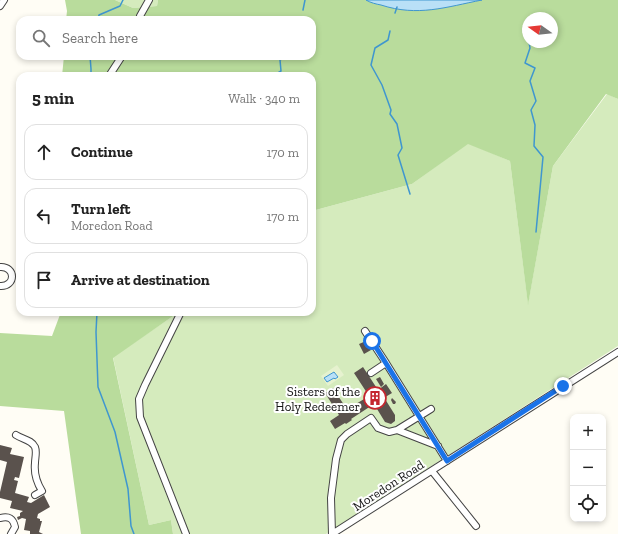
<!DOCTYPE html>
<html lang="en">
<head>
<meta charset="utf-8">
<style>
  :root { --surface:#fff; --page:#f6f6f6; --text:#222; --muted:#767676; --line:#e0e0e0 }
  body { margin:0; font-family:"Zilla Slab",serif; background:var(--page); color:var(--text) }
  .controls { position:absolute; right:12px; bottom:12px; display:grid; overflow:hidden; border-radius:8px; box-shadow:0 2px 6px #0003 }
  .controls button { width:36px; height:36px; display:grid; place-items:center; padding:0; border:0; border-bottom:1px solid var(--line); background:var(--surface); color:var(--text); font:20px sans-serif }
  .compass { position:absolute; left:522px; top:12px; width:36px; height:36px; border-radius:50%; background:var(--surface); box-shadow:0 2px 6px #0003; rotate:285deg }
  .stop { position:absolute; width:12px; height:12px; margin:-9px; border:3px solid #1a73e8; border-radius:50%; background:#fff }
  .stop.end { background:#1a73e8; border-color:#fff; box-shadow:0 1px 4px #0008 }
  .list { margin:0; padding:0; list-style:none }
  h2 { display:flex; justify-content:space-between; align-items:center; height:52px; margin:0; padding:0 16px; font-size:17px }
  h2 small { font-size:13px; font-weight:400; color:var(--muted) }
  .list li { display:grid; grid-template-columns:26px 1fr auto; gap:12px; align-items:center; box-sizing:border-box; height:56px; margin:0 8px 8px; padding:0 8px; border:1px solid var(--line); border-radius:12px }
  .list b { display:block; font-size:15px; white-space:nowrap }
  .list p { margin:0; font-size:13px; white-space:nowrap; color:var(--muted) }
  .list em { font-size:13px; font-style:normal; color:var(--muted) }
  .icon { flex:none; width:22px; height:22px; fill:none; stroke:currentColor; stroke-width:2; stroke-linecap:round; stroke-linejoin:round }
  .map { position:relative; flex:none; width:618px; height:534px; overflow:hidden }
  .search { position:absolute; background:var(--surface); box-shadow:0 2px 6px #0003; left:16px; top:16px; width:300px; height:44px; display:flex; align-items:center; gap:10px; box-sizing:border-box; padding:0 14px; border-radius:12px; color:var(--muted); font-size:15px }
  .panel { position:absolute; background:var(--surface); box-shadow:0 2px 6px #0003; left:16px; top:72px; width:300px; height:244px; border-radius:12px }
  .map>svg:first-child { display:block }
  .green { fill:#d5ebbd }
  .forest { fill:#b9dc9c; fill-rule:evenodd }
  .pitch { fill:#e6f2cf }
  .water { fill:#b9e0f7; stroke:#3f96cf }
  .lines { fill:none; stroke-linecap:round; stroke-linejoin:round }
  .stream { stroke:#3f96cf; stroke-width:1.5 }
  .building { fill:#5a524d }
  .minor-casing { stroke:#444; stroke-width:8 }
  .minor { stroke:#fff; stroke-width:6 }
  .route { stroke:#1a73e8; stroke-width:5 }
  .labels { text-anchor:middle; stroke-width:4; stroke-linejoin:round; paint-order:stroke }
  .poi-label { font-size:13px; fill:#111; stroke:#fff; text-anchor:end }
  .street-label { font-size:13px; fill:#111; stroke:#fff }
</style>
</head>
<body>
<div class="map">
<svg width="618" height="534" viewBox="0 0 618 534">
  <rect width="100%" height="100%" fill="#fffdf5"/>
  <path class="green" d="M115,0H158L157,6L133,8Z
    M607,94L618,99V346L326,534H173L171,520L149,525L113,357L176,314L175,312H312V211L412,184L468,143L510,161L528,304L553,166Z"/>
  <path class="forest" d="M65,0H115L133,8L157,6L158,0H366L368,1L469,2L482,0H618V99L606,94L553,166L528,305L510,161L468,144L412,184L312,211V76H62L64,56H312V20H66L67,11ZM528,18H552V42H528Z
    M61,312H175L176,314L113,358L149,525L171,520L173,534H81L64,411L0,406V333L52,336Z"/>
  <path class="pitch" d="M337,365L344,375L328,386L321,376Z"/>
  <path class="water" d="M366,0H482C446,7 418,17 381,5C376,4 371,3 366,0Z
    M334,372L338,377L335,379L334,378L327,382L324,378Z"/>
  <g class="lines">
    <path class="stream" d="M303,10L305,0
      M395,13L397,7
      M98,20L99,15L120,6L123,0
      M390,31L388,40L375,48L371,65L382,85L391,110L390,114L397,124L402,148L398,155L410,194
      M527,33L528,38
      M529,42L530,48L525,63L535,68L530,81L536,101L531,110L535,125L534,146L543,157L536,232
      M90,56L91,69V76
      M273,76L281,71L280,60L287,56
      M97,312L96,332L98,387L115,432L128,489L131,526L134,534"/>
  </g>
  <path class="building" d="M366,341L371,350L364,354L359,344Z
    M363,367L378,390L386,384L392,393L382,399L383,401L385,399L395,415V421L391,424L385,422L374,404L351,419L352,420L346,424L345,423L335,429L330,421L339,415L325,393L333,388L346,408L349,406L351,407L369,396L354,373Z
    M380,377L384,384L381,387L376,379Z
    M392,398L396,402L395,404H393L391,400Z
    M0,445L12,448L10,454L24,457L19,478L15,477L14,480L18,481L15,493L29,497L27,502L31,503L44,495L50,507L38,514L37,518L40,519V521H42L39,532L43,534H30V531L24,530L26,519L22,518L18,520L17,517L20,516V513L23,511L10,508L12,501L0,498V492L7,462L0,460Z"/>
  <g class="lines">
    <g class="minor-casing">
      <path id="minor" d="M0,6L4,0
        M139,20L140,16L149,0
        M109,76L122,56
        M0,267C16,266 16,287 0,286
        M181,312L145,385L139,399L140,417L186,534
        M365,331L386,363L447,461
        M371,373L386,363
        M397,430L438,446
        M16,435C22,439 32,440 35,447C37,452 35,458 35,463C34,472 37,483 42,491L35,495
        M432,471L476,526
        M0,518C9,516 13,518 15,527L11,534
        M332,534L618,352
        M332,534L331,498L336,459L341,440L347,434L371,418L378,428L389,432L397,430L431,409"/>
    </g>
    <use href="#minor" class="minor"/>
  </g>
  <g class="lines">
    <path class="route" d="M372,341L447,461L563,386"/>
  </g>
  <defs>
    <g id="building-ring" transform="scale(1.15)"><circle r="9.5" fill="#fff" stroke="#c4262e" stroke-width="1.5"/><path d="M-4-6H4V6H1V3H-1V6H-4ZM-2.5-4.3h1.7v1.8h-1.7ZM.8-4.3h1.7v1.8H.8ZM-2.5-1h1.7V.8h-1.7ZM.8-1h1.7V.8H.8Z" fill="#c4262e"/></g>
  </defs>
  <g fill-rule="evenodd">
    <use href="#building-ring" x="375" y="398"/>
  </g>
  <g class="labels">
    <g class="poi-label">
      <text x="360" y="396">Sisters of the<tspan x="360" dy="15">Holy Redeemer</tspan></text>
    </g>
    <g class="street-label">
      <text transform="translate(388 485) rotate(-33)" y="5">Moredon Road</text>
    </g>
  </g>
</svg>
<div class="controls">
<button>+</button>
<button>−</button>
<button><svg class="icon" aria-label="locate" viewBox="0 0 24 24"><circle cx="12" cy="12" r="6"/><path d="M12 2v4M12 18v4M2 12h4M18 12h4"/></svg></button>
</div>
<svg class="compass" viewBox="-18 -18 36 36"><path d="M0-13l5 13h-10z" fill="#e53935"/><path d="M0 13l5-13h-10z" fill="#767676"/></svg>
<div class="stop" style="left:372px;top:341px"></div>
<div class="stop end" style="left:563px;top:386px"></div>
<div class="search"><svg class="icon" aria-label="search" viewBox="0 0 24 24"><circle cx="10" cy="10" r="6"/><path d="M15 15l6 6"/></svg>Search here</div>
<section class="panel">
<h2>5 min<small>Walk · 340 m</small></h2>
<ul class="list">
<li><svg class="icon" aria-label="ahead" viewBox="0 0 24 24"><path d="M12 20V5M6 11l6-6 6 6"/></svg><div><b>Continue</b></div><em>170 m</em></li>
<li><svg class="icon" aria-label="left" viewBox="0 0 24 24"><path d="M17 20v-9H6M10 6l-5 5 5 5"/></svg><div><b>Turn left</b><p>Moredon Road</p></div><em>170 m</em></li>
<li><svg class="icon" aria-label="arrive" viewBox="0 0 24 24"><path d="M6 21V4h12l-3 4 3 4H6"/></svg><div><b>Arrive at destination</b></div></li>
</ul>
</section>
</div>
</body>
</html>
